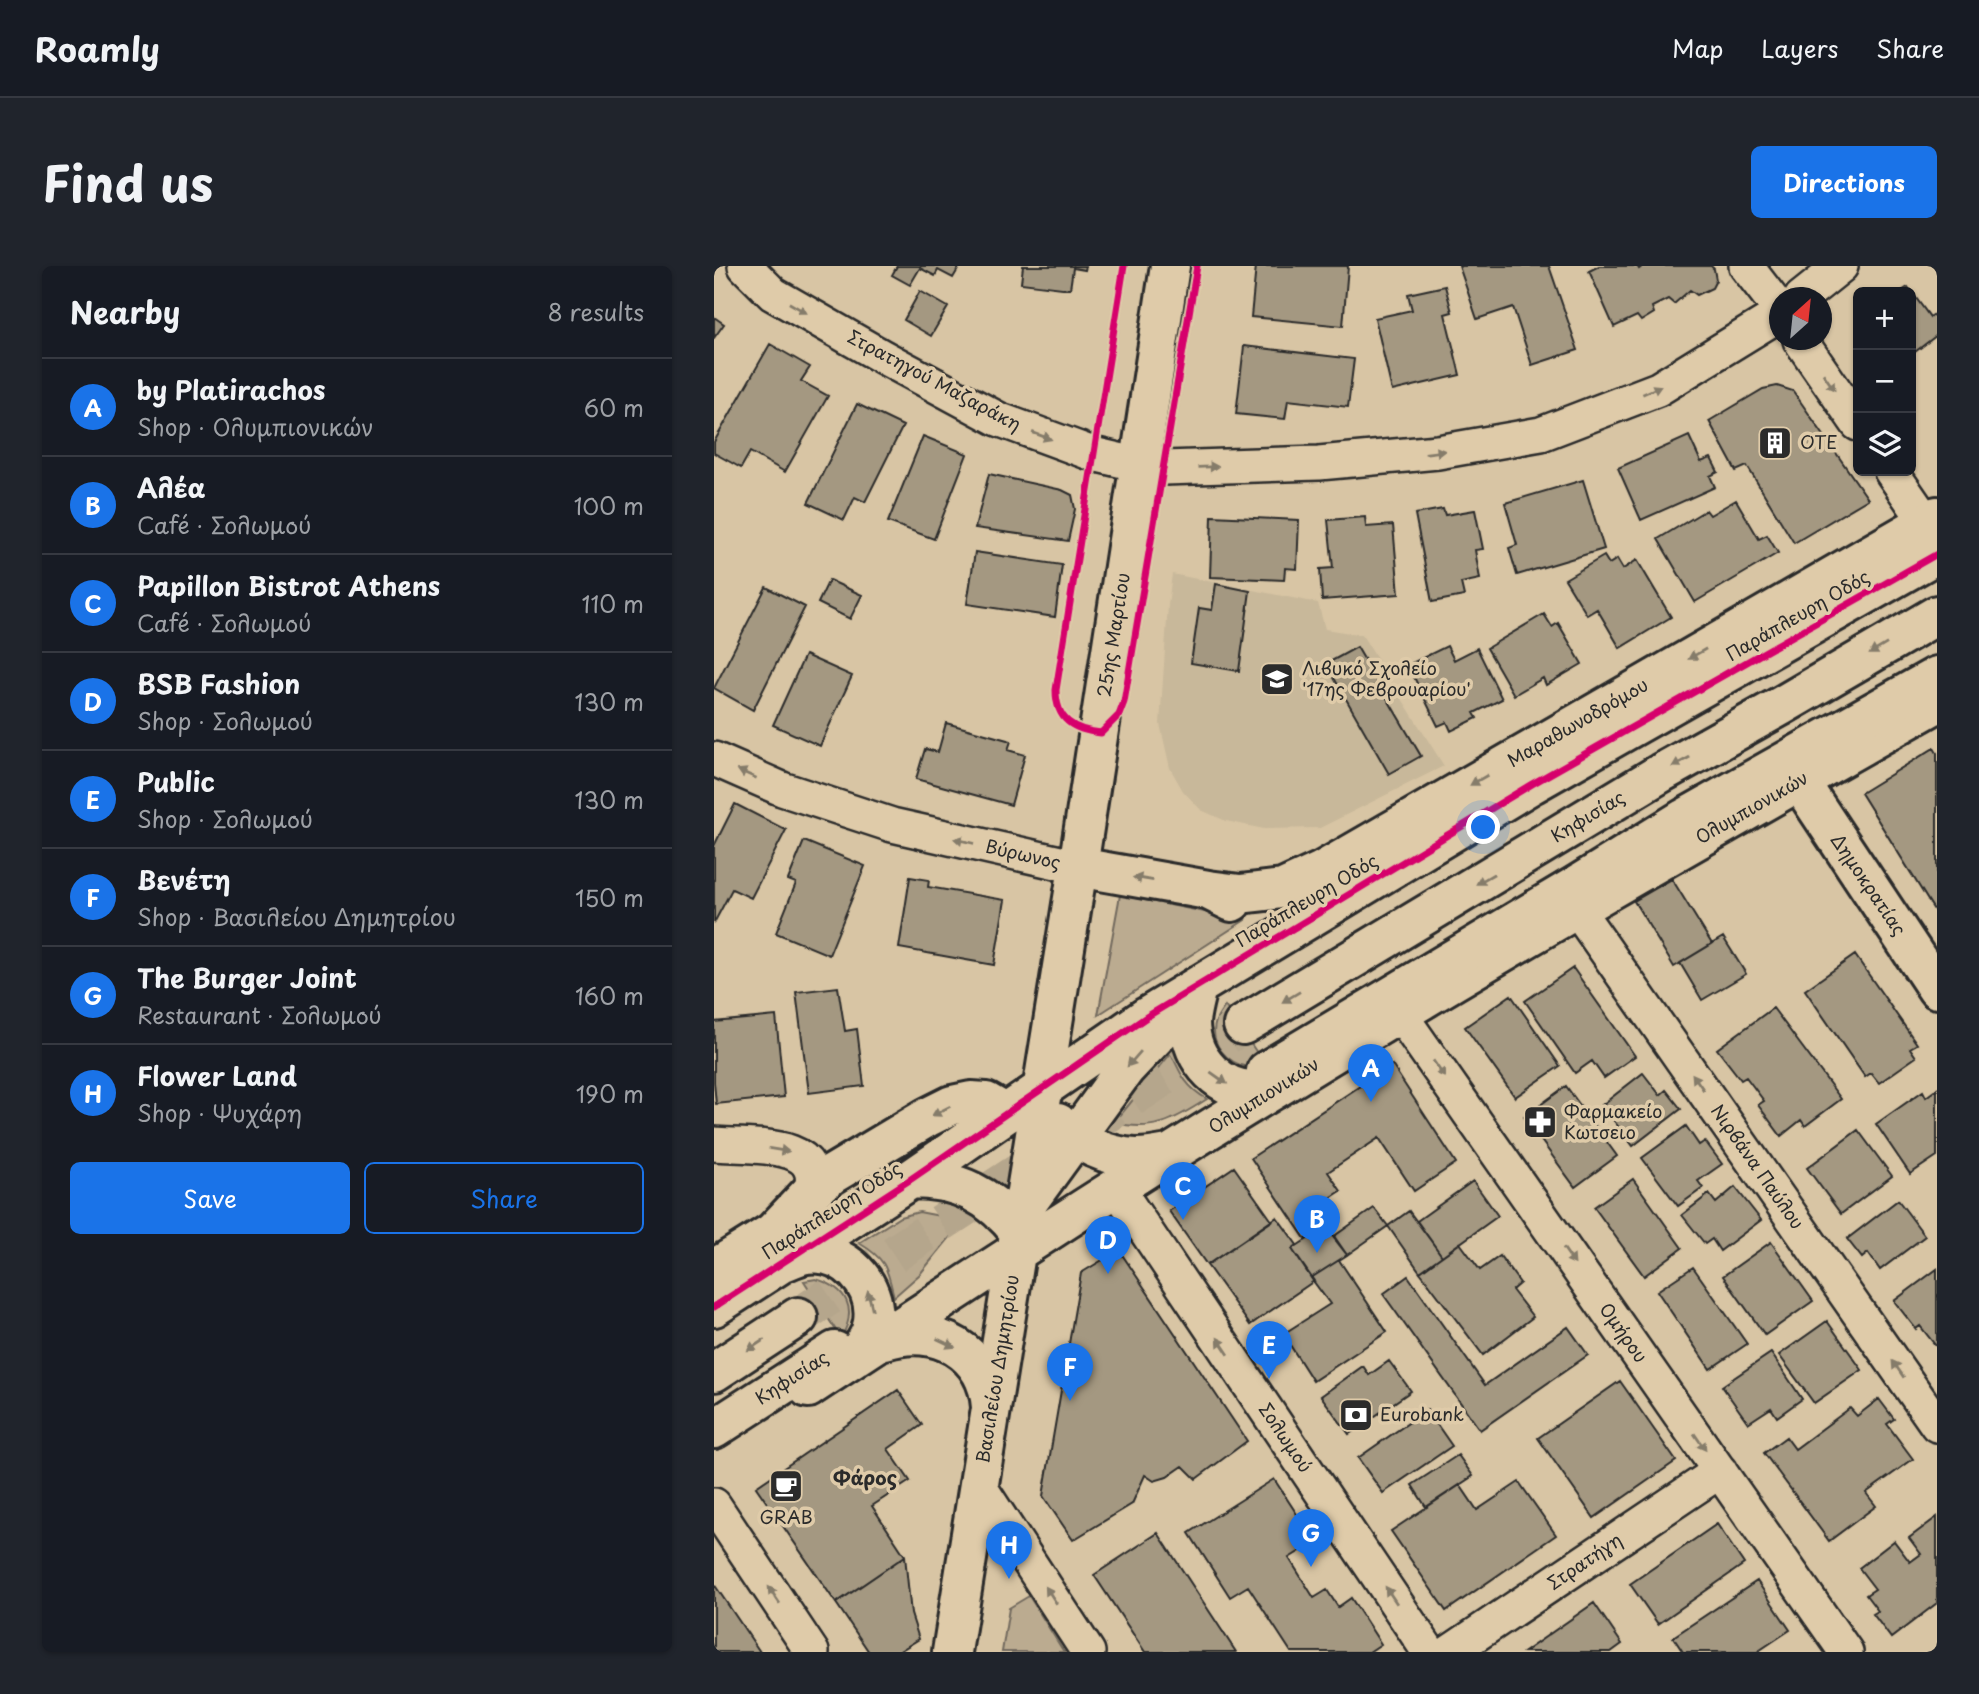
<!DOCTYPE html>
<html lang="en">
<head>
<meta charset="utf-8">
<style>
  :root { --surface:#171b24; --page:#20242c; --text:#f1f3f6; --muted:#9ea1a6; --line:#363941; --accent:#1a73e8 }
  body { margin:0; font-family:"Playpen Sans",sans-serif; background:var(--page); color:var(--text) }
  .controls { position:absolute; right:21px; top:21px; display:grid; overflow:hidden; border-radius:10px; box-shadow:0 2px 5px #0004 }
  .controls button { width:63px; height:63px; display:grid; place-items:center; padding:0; border:0; border-bottom:2px solid var(--line); background:var(--surface); color:var(--text); font:35px sans-serif }
  .compass { position:absolute; left:1055px; top:21px; width:63px; height:63px; border-radius:50%; background:var(--surface); box-shadow:0 2px 5px #0004; rotate:27deg }
  .you { position:absolute; left:770px; top:562px; width:24px; height:24px; margin:-18px; border:5px solid #fff; border-radius:50%; background:#1a73e8; box-shadow:0 0 0 10px #1a73e833 }
  .badge { display:grid; place-items:center; width:46px; height:46px; border-radius:50%; background:var(--accent); color:#fff; font-size:23px; font-weight:700 }
  .pin { position:absolute; translate:-50% -58px; filter:drop-shadow(0 2px 4px #0008) }
  .pin::after { content:''; position:absolute; top:37px; width:24px; height:21px; background:inherit; clip-path:polygon(0 0,100% 0,50% 100%) }
  .list { margin:0; padding:0; list-style:none }
  h2 { display:flex; justify-content:space-between; align-items:center; height:91px; margin:0; padding:0 28px; font-size:30px }
  h2 small { font-size:23px; font-weight:400; color:var(--muted) }
  .list li { display:grid; grid-template-columns:46px 1fr auto; gap:21px; align-items:center; box-sizing:border-box; height:98px; padding:0 28px; border-top:2px solid var(--line) }
  .list b { display:block; font-size:26px; white-space:nowrap }
  .list p { margin:0; font-size:23px; white-space:nowrap; color:var(--muted) }
  .list em { font-size:23px; font-style:normal; color:var(--muted) }
  .actions { display:flex; gap:14px; padding:21px 28px }
  .actions a { flex:1; padding:16px 0; border:2px solid var(--accent); border-radius:10px; text-align:center; font-size:24px; color:var(--accent) }
  .actions .main { background:var(--accent); color:#fff }
  .icon { flex:none; width:38px; height:38px; fill:none; stroke:currentColor; stroke-width:2; stroke-linecap:round; stroke-linejoin:round }
  .map { position:relative; flex:none; width:1223px; height:1386px; overflow:hidden; border-radius:10px }
  header { display:flex; align-items:center; gap:42px; box-sizing:border-box; height:98px; padding:0 35px; background:var(--surface); border-bottom:2px solid var(--line) }
  header strong { font-size:33px }
  nav { display:flex; gap:38px; margin-inline-start:auto; font-size:24px }
  .intro { display:flex; align-items:center; justify-content:space-between; box-sizing:border-box; height:168px; padding:0 42px }
  h1 { margin:0; font-size:49px }
  .button { padding:18px 32px; border-radius:10px; background:var(--accent); color:#fff; font-size:24px; font-weight:700 }
  main { display:flex; gap:42px; padding:0 42px }
  aside { flex:1; background:var(--surface); border-radius:10px; box-shadow:0 2px 5px #0004 }
  .map>svg:first-child { display:block }
  .built { fill:#c8b89a }
  .green { fill:#bbab90; stroke:#736b5e; stroke-width:2 }
  .building { fill:#a49881; stroke:#2b2b2b; stroke-width:2 }
  .lines { fill:none; stroke-linecap:round; stroke-linejoin:round }
  .primary-tunnel { stroke:#b5a68c; stroke-width:38; stroke-dasharray:38 19; stroke-linecap:butt }
  .street-casing { stroke:#2b2b2b; stroke-width:38 }
  .secondary-casing { stroke:#2b2b2b; stroke-width:44 }
  .primary-casing { stroke:#2b2b2b; stroke-width:44 }
  .street { stroke:#dfcba9; stroke-width:33 }
  .secondary { stroke:#dfcba9; stroke-width:38 }
  .primary { stroke:#dfcba9; stroke-width:38 }
  .cycleway-casing { stroke:#dfcba9; stroke-width:11 }
  .cycleway { stroke:#d6006c; stroke-width:7 }
  .oneway { fill:#857b6a }
  .labels { text-anchor:middle; stroke-width:7; stroke-linejoin:round; paint-order:stroke }
  .street-label { font-size:18px; fill:#2b2b2b; stroke:#dfcba9 }
  .poi-label { font-size:18px; fill:#2b2b2b; stroke:#dfcba9; text-anchor:start }
  .neighbourhood-label { font-size:19px; font-weight:bold; fill:#2b2b2b; stroke:#dfcba9 }
</style>
</head>
<body>
<header>
<strong>Roamly</strong>
<nav><a>Map</a><a>Layers</a><a>Share</a></nav>
</header>
<div class="intro"><h1>Find us</h1><a class="button">Directions</a></div>
<main>
<aside>
<h2>Nearby<small>8 results</small></h2>
<ul class="list">
<li><span class="badge">A</span><div><b>by Platirachos</b><p>Shop · Ολυμπιονικών</p></div><em>60 m</em></li>
<li><span class="badge">B</span><div><b>Αλέα</b><p>Café · Σολωμού</p></div><em>100 m</em></li>
<li><span class="badge">C</span><div><b>Papillon Bistrot Athens</b><p>Café · Σολωμού</p></div><em>110 m</em></li>
<li><span class="badge">D</span><div><b>BSB Fashion</b><p>Shop · Σολωμού</p></div><em>130 m</em></li>
<li><span class="badge">E</span><div><b>Public</b><p>Shop · Σολωμού</p></div><em>130 m</em></li>
<li><span class="badge">F</span><div><b>Βενέτη</b><p>Shop · Βασιλείου Δημητρίου</p></div><em>150 m</em></li>
<li><span class="badge">G</span><div><b>The Burger Joint</b><p>Restaurant · Σολωμού</p></div><em>160 m</em></li>
<li><span class="badge">H</span><div><b>Flower Land</b><p>Shop · Ψυχάρη</p></div><em>190 m</em></li>
</ul>
<div class="actions"><a class="main">Save</a><a>Share</a></div>
</aside>
<div class="map">
<svg width="1223" height="1386" viewBox="0 0 1223 1386">
  <rect width="100%" height="100%" fill="#d8c5a4"/>
  <filter id="ink" filterUnits="userSpaceOnUse"><feTurbulence type="fractalNoise" baseFrequency=".0143" numOctaves="2"/><feDisplacementMap in="SourceGraphic" scale="14" xChannelSelector="R" yChannelSelector="G"/><feConvolveMatrix kernelMatrix="1 2 1 2 8 2 1 2 1" color-interpolation-filters="sRGB"/></filter>
  <g filter="url(#ink)">
    <path class="built" d="M458,308L604,337L611,363L648,369L730,500L606,562L550,563L512,555L487,544L469,525L456,502L446,458L454,339Z"/>
    <path class="green" d="M406,629L531,654L384,749Z
      M511,740L552,800C546,800 540,802 534,801C513,797 494,777 502,755C504,750 508,745 511,740Z
      M457,787C467,809 472,821 493,833C459,855 440,866 400,857Z
      M205,946L231,951L247,958L206,1008L180,1031C173,1001 172,993 145,977L186,951Z
      M102,1013C133,1022 144,1043 127,1072L90,1015Z
      M315,1330L350,1386H288L295,1342Z"/>
    <path class="building" d="M183,0H246L239,12L224,4L221,10L206,2L196,19L178,9Z
      M309,0H372L371,4L359,2L356,23L307,17Z
      M542,0H634L629,60L537,51Z
      M745,0H835L864,84L818,99L799,41L763,53Z
      M885,0H923L925,3L929,0H997L1000,3L1002,14L998,22L983,29L976,24L960,38L954,33L938,41L940,47L927,55L923,50L900,61L875,5Z
      M731,20L738,46L731,48L746,109L678,125L661,52L698,44L694,28Z
      M1194,21L1216,51L1223,46V69L1197,89V26H1186Z
      M206,25L234,41L217,70L190,54Z
      M0,51L10,58L0,72Z
      M56,78L96,101L87,115L114,130L71,206L36,186L27,202L0,187V176Z
      M530,80L640,93L634,141L574,134L571,153L522,148Z
      M1063,120L1079,125L1154,233L1080,277L1033,200L1022,205L995,155L1049,123Z
      M143,138L189,160L151,236L141,231L130,254L94,237Z
      M209,170L253,188L220,273L174,256Z
      M975,170L987,196L997,192L1004,206L996,210L1001,221L927,254L904,202Z
      M275,208L348,224L358,229L361,243L354,275L261,262Z
      M869,214L890,283L803,309L795,282L803,279L791,237Z
      M1022,234L1045,273L1053,269L1064,287L981,336L944,273L992,244L996,249Z
      M729,243L731,249L761,244L769,283L761,284L766,313L747,317L750,330L718,336L701,248Z
      M498,250L585,254L583,303L571,302L570,314L496,311Z
      M651,251L652,261L679,259L685,328L608,334L606,303L619,302L614,254Z
      M261,286L348,299L341,351L253,338Z
      M890,290L895,298L903,293L909,303L923,294L957,351L906,382L883,343L873,349L851,313Z
      M115,314L148,329L136,353L104,337Z
      M502,318L536,325L525,405L477,397L485,342L498,344Z
      M52,321L91,341L39,444L0,422Z
      M830,348L838,361L844,357L868,398L832,419L829,412L800,429L773,382Z
      M733,380L740,394L763,382L788,433L760,447L763,452L737,465L733,456L724,460L694,399Z
      M643,381L707,490L675,508L612,398Z
      M91,389L138,410L106,480L59,459Z
      M232,457L297,475L294,484L311,489L297,539L202,513L211,483L224,486Z
      M1220,482L1223,487V642L1220,644L1147,527Z
      M21,538L72,564L37,632L18,623L0,657V580Z
      M90,575L151,600L115,689L62,667L82,617L74,614Z
      M196,611L215,614L214,621L291,634L280,699L185,682Z
      M958,613L998,678L960,701L920,635Z
      M1009,671L1032,708L988,734L966,697Z
      M1141,689L1203,778L1196,782L1202,791L1165,817L1157,807L1151,811L1091,724Z
      M859,702L921,790L890,812L878,795L861,807L811,735Z
      M124,721L131,765L143,763L150,820L95,827L82,726Z
      M797,729L846,800L801,831L751,761Z
      M1059,742L1127,833L1091,860L1087,854L1067,870L1044,839L1050,835L1032,811L1027,814L1003,783Z
      M62,750L70,831L2,838L0,816V756Z
      M678,799L742,897L700,925L665,872L614,906L627,925L601,942L613,960L592,974L537,892Z
      M929,807L946,829L952,824L967,843L919,880L888,839Z
      M852,820L903,890L861,921L810,851Z
      M1223,823V890L1196,908L1162,858L1209,825L1212,831Z
      M972,860L985,879L991,875L1008,898L984,915L989,922L964,940L928,892Z
      M1144,864L1178,910L1127,948L1093,902Z
      M520,901L558,955L493,999L455,945Z
      M919,913L968,982L930,1010L880,941Z
      M759,915L784,950L728,990L703,955Z
      M1021,921L1047,954L1006,985L998,973L991,978L968,949L995,928L1002,937Z
      M1184,934L1211,970L1166,1004L1154,987L1148,992L1133,973Z
      M660,942L674,960L633,989L619,971Z
      M695,945L728,990L706,1006L674,960Z
      M563,951L583,979L578,983L600,1015L536,1059L493,999Z
      M613,960L633,989L597,1012L578,983Z
      M1057,976L1099,1035L1051,1069L1009,1010Z
      M746,977L766,1004L786,990L806,1017L798,1024L819,1051L769,1089L706,1006Z
      M405,984L533,1175L482,1213L469,1200L453,1211L440,1215L431,1209L418,1238L359,1274L329,1230L367,1007Z
      M625,994L673,1066L599,1115L569,1068L616,1038L597,1012Z
      M979,1001L1033,1078L996,1103L943,1025Z
      M1223,1003V1079L1222,1080L1206,1060L1202,1063L1180,1035Z
      M694,1010L771,1119L854,1061L874,1089L766,1164L669,1028Z
      M1113,1055L1148,1104L1100,1137L1065,1089Z
      M1057,1087L1088,1133L1063,1151L1057,1142L1034,1157L1008,1120Z
      M675,1095L697,1125L635,1168L607,1130L649,1100L655,1109Z
      M906,1115L962,1195L880,1252L824,1172Z
      M184,1124L208,1159L174,1183L196,1215L158,1240L191,1290L122,1337L42,1221Z
      M1165,1133L1180,1153L1173,1158L1199,1193L1152,1227L1162,1240L1115,1275L1050,1187L1072,1171L1081,1183L1136,1142L1143,1150Z
      M713,1144L738,1180L669,1227L644,1192Z
      M744,1189L759,1210L712,1241L698,1219Z
      M560,1213L590,1259L577,1267L588,1284L575,1292L600,1332L613,1324L624,1341L637,1332L667,1378L655,1386H577L534,1320L516,1331L475,1267Z
      M805,1216L842,1269L732,1345L677,1265L746,1219L763,1244Z
      M1223,1251V1337L1177,1372L1159,1348L1164,1345L1152,1329L1161,1323L1145,1302L1180,1275L1196,1296L1207,1288L1195,1272Z
      M1003,1258L1030,1298L944,1358L916,1318Z
      M444,1267L522,1386H431L380,1309Z
      M191,1290L197,1348L205,1373L184,1386H155L122,1337Z
      M1043,1315L1076,1364L1043,1386H969L959,1371Z
      M0,1318L46,1386H0Z
      M880,1337L908,1378L897,1386H810Z"/>
    <g class="lines">
      <path class="primary-tunnel" d="M84,1051L529,759"/>
      <g class="street-casing">
        <path id="street" d="M31,0L59,28L169,91L284,153L379,188L426,199L450,202L605,197L724,186L827,168L944,123L1066,48
          M1032,0L1066,44
          M1087,32L1127,0
          M1086,74L1144,158
          M1177,205L1212,256
          M0,493L68,523L178,559L364,601
          M862,642L1223,1159
          M686,748L1132,1386
          M0,878C34,881 113,873 96,927
          M403,922L715,1386
          M266,1221L374,1386
          M0,1239L98,1386
          M736,1386L1006,1205"/>
      </g>
      <g class="secondary-casing">
        <path id="secondary" d="M1085,515L1223,723
          M364,601L494,624L518,636
          M494,624L526,628L569,623L608,605L1223,250
          M481,730C479,738 477,747 476,756C476,794 508,828 546,824C553,823 561,820 568,818
          M344,857C363,877 394,891 422,892C433,892 445,890 455,888
          M197,913C244,913 277,929 306,967
          M314,936L411,803L461,750
          M72,995C79,992 86,989 93,988C130,983 164,1018 159,1056C157,1071 148,1082 138,1093
          M0,1003L59,966L96,927L117,909L214,851L238,839L257,835L272,836L291,847
          M0,1041L197,913L434,750L818,518L1223,288
          M171,1074C222,1057 273,1086 277,1141
          M94,1122C251,1019 409,915 569,818C784,686 1004,561 1223,437
          M238,1386L364,601L456,0"/>
      </g>
      <g class="primary-casing">
        <path id="primary" d="M529,759L947,507L1067,440L1223,349
          M552,805L863,619L971,552L1223,410
          M0,1106L84,1051
          M0,1163L121,1085"/>
      </g>
      <use href="#street" class="street"/>
      <use href="#secondary" class="secondary"/>
      <use href="#primary" class="primary"/>
      <g class="cycleway-casing">
        <path id="cycleway" d="M410,0L342,424C342,454 359,464 387,467L405,449L410,436L483,0
          M0,1041L197,913L434,750L818,518L1223,288"/>
      </g>
      <use href="#cycleway" class="cycleway"/>
    </g>
    <defs><path id="oneway-solid" d="M-6-.8H1V-3.2L6.5 0L1 3.2V.8H-6Z" transform="scale(1.75)"/></defs>
    <g class="oneway">
      <use href="#oneway-solid" transform="translate(84 42) rotate(30)"/>
      <use href="#oneway-solid" transform="translate(1115 116) rotate(55)"/>
      <use href="#oneway-solid" transform="translate(938 124) rotate(-24)"/>
      <use href="#oneway-solid" transform="translate(328 170) rotate(20)"/>
      <use href="#oneway-solid" transform="translate(721 186) rotate(-7)"/>
      <use href="#oneway-solid" transform="translate(494 201) rotate(-2)"/>
      <use href="#oneway-solid" transform="translate(1164 383) rotate(149)"/>
      <use href="#oneway-solid" transform="translate(983 388) rotate(150)"/>
      <use href="#oneway-solid" transform="translate(967 496) rotate(151)"/>
      <use href="#oneway-solid" transform="translate(33 508) rotate(-156)"/>
      <use href="#oneway-solid" transform="translate(765 514) rotate(150)"/>
      <use href="#oneway-solid" transform="translate(250 575) rotate(-167)"/>
      <use href="#oneway-solid" transform="translate(429 613) rotate(-171)"/>
      <use href="#oneway-solid" transform="translate(771 613) rotate(150)"/>
      <use href="#oneway-solid" transform="translate(577 731) rotate(149)"/>
      <use href="#oneway-solid" transform="translate(420 793) rotate(131)"/>
      <use href="#oneway-solid" transform="translate(725 803) rotate(55)"/>
      <use href="#oneway-solid" transform="translate(505 812) rotate(35)"/>
      <use href="#oneway-solid" transform="translate(984 816) rotate(-125)"/>
      <use href="#oneway-solid" transform="translate(227 845) rotate(153)"/>
      <use href="#oneway-solid" transform="translate(65 884) rotate(9)"/>
      <use href="#oneway-solid" transform="translate(855 990) rotate(55)"/>
      <use href="#oneway-solid" transform="translate(156 1034) rotate(-103)"/>
      <use href="#oneway-solid" transform="translate(232 1077) rotate(25)"/>
      <use href="#oneway-solid" transform="translate(42 1079) rotate(147)"/>
      <use href="#oneway-solid" transform="translate(509 1080) rotate(-124)"/>
      <use href="#oneway-solid" transform="translate(1184 1103) rotate(-125)"/>
      <use href="#oneway-solid" transform="translate(986 1176) rotate(55)"/>
      <use href="#oneway-solid" transform="translate(60 1329) rotate(-124)"/>
      <use href="#oneway-solid" transform="translate(337 1329) rotate(-123)"/>
      <use href="#oneway-solid" transform="translate(677 1329) rotate(-124)"/>
    </g>
  </g>
  <defs>
    <g id="building-square" transform="scale(1.75)"><rect x="-9" y="-9" width="18" height="18" rx="4" fill="#2b2b2b" stroke="#dfcba9"/><path d="M-4-6H4V6H1V3H-1V6H-4ZM-2.5-4.3h1.7v1.8h-1.7ZM.8-4.3h1.7v1.8H.8ZM-2.5-1h1.7V.8h-1.7ZM.8-1h1.7V.8H.8Z" fill="#fff"/></g>
    <g id="school-square" transform="scale(1.75)"><rect x="-9" y="-9" width="18" height="18" rx="4" fill="#2b2b2b" stroke="#dfcba9"/><path d="M0-5L7-2L0 1L-7-2ZM-4 1L0 2.5L4 1V4Q0 6-4 4Z" fill="#fff"/></g>
    <g id="pharmacy-square" transform="scale(1.75)"><rect x="-9" y="-9" width="18" height="18" rx="4" fill="#2b2b2b" stroke="#dfcba9"/><path d="M-2-6h4v4h4v4h-4v4h-4v-4h-4v-4h4Z" fill="#fff"/></g>
    <g id="bank-square" transform="scale(1.75)"><rect x="-9" y="-9" width="18" height="18" rx="4" fill="#2b2b2b" stroke="#dfcba9"/><path d="M-6-4H6V4H-6ZM0-2.3a2.3 2.3 0 1 0 0 4.6a2.3 2.3 0 1 0 0-4.6Z" fill="#fff"/></g>
    <g id="cafe-square" transform="scale(1.75)"><rect x="-9" y="-9" width="18" height="18" rx="4" fill="#2b2b2b" stroke="#dfcba9"/><path d="M-5.5-4.5H6V0H3Q3 3.5 0 3.5H-2.5Q-5.5 3.5-5.5 0ZM3-3.2v2h1.7v-2ZM-6 4.5H4V6H-6Z" fill="#fff"/></g>
  </defs>
  <g fill-rule="evenodd">
    <use href="#building-square" x="1061" y="177"/>
    <use href="#school-square" x="563" y="413"/>
    <use href="#pharmacy-square" x="826" y="856"/>
    <use href="#bank-square" x="642" y="1149"/>
    <use href="#cafe-square" x="72" y="1220"/>
  </g>
  <g class="labels">
    <g class="street-label">
      <text transform="translate(220 115) rotate(28)" y="6">Στρατηγού Μαζαράκη</text>
      <text transform="translate(1084 350) rotate(-30)" y="6">Παράπλευρη Οδός</text>
      <text transform="translate(400 369) rotate(-81)" y="6">25ης Μαρτίου</text>
      <text transform="translate(864 457) rotate(-30)" y="6">Μαραθωνοδρόμου</text>
      <text transform="translate(1038 542) rotate(-30)" y="6">Ολυμπιονικών</text>
      <text transform="translate(874 551) rotate(-31)" y="6">Κηφισίας</text>
      <text transform="translate(309 589) rotate(13)" y="6">Βύρωνος</text>
      <text transform="translate(1154 619) rotate(56)" y="6">Δημοκρατίας</text>
      <text transform="translate(593 635) rotate(-31)" y="6">Παράπλευρη Οδός</text>
      <text transform="translate(550 830) rotate(-32)" y="6">Ολυμπιονικών</text>
      <text transform="translate(1043 901) rotate(55)" y="6">Νιρβάνα Παύλου</text>
      <text transform="translate(118 945) rotate(-33)" y="6">Παράπλευρη Οδός</text>
      <text transform="translate(909 1067) rotate(55)" y="6">Ομήρου</text>
      <text transform="translate(284 1103) rotate(-81)" y="6">Βασιλείου Δημητρίου</text>
      <text transform="translate(78 1112) rotate(-33)" y="6">Κηφισίας</text>
      <text transform="translate(571 1172) rotate(56)" y="6">Σολωμού</text>
      <text transform="translate(871 1296) rotate(-34)" y="6">Στρατήγη</text>
    </g>
    <g class="poi-label">
      <text x="1086" y="183">ΟΤΕ</text>
      <text x="588" y="409">Λιβυκό Σχολείο<tspan x="588" dy="21">'17ης Φεβρουαρίου'</tspan></text>
      <text x="850" y="852">Φαρμακείο<tspan x="850" dy="21">Κωτσειο</tspan></text>
      <text x="666" y="1155">Eurobank</text>
      <text x="72" y="1258" text-anchor="middle">GRAB</text>
    </g>
    <g class="neighbourhood-label">
      <text x="151" y="1219">Φάρος</text>
    </g>
  </g>
</svg>
<div class="controls">
<button>+</button>
<button>−</button>
<button><svg class="icon" aria-label="layers" viewBox="0 0 24 24"><path d="M12 4l9 5-9 5-9-5zM3 14l9 5 9-5"/></svg></button>
</div>
<svg class="compass" viewBox="-18 -18 36 36"><path d="M0-13l5 13h-10z" fill="#e53935"/><path d="M0 13l5-13h-10z" fill="#9ea1a6"/></svg>
<div class="you"></div>
<div class="pin badge" style="left:657px;top:836px">A</div>
<div class="pin badge" style="left:603px;top:987px">B</div>
<div class="pin badge" style="left:469px;top:954px">C</div>
<div class="pin badge" style="left:394px;top:1008px">D</div>
<div class="pin badge" style="left:555px;top:1113px">E</div>
<div class="pin badge" style="left:356px;top:1135px">F</div>
<div class="pin badge" style="left:597px;top:1301px">G</div>
<div class="pin badge" style="left:295px;top:1313px">H</div>
</div>
</main>
</body>
</html>
